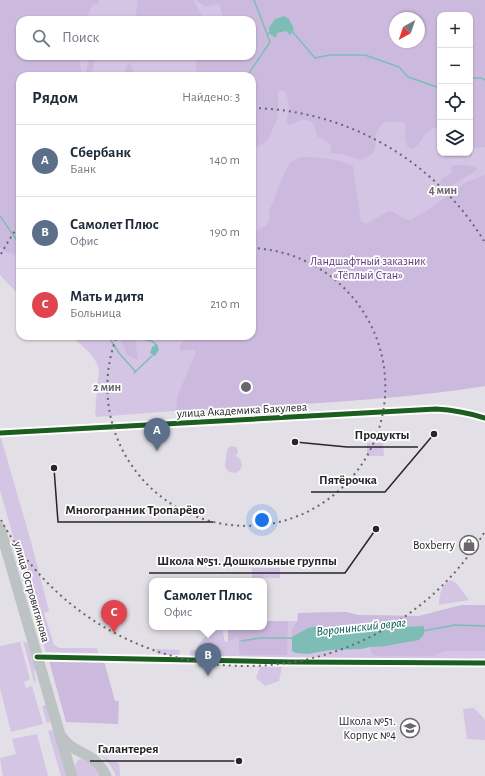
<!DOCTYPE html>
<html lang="ru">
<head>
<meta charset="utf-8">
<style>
  :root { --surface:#fff; --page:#f6f6f7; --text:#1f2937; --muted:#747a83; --line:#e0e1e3; --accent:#d93025 }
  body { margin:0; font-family:"Alegreya Sans",sans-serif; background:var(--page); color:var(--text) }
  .controls { position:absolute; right:12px; top:12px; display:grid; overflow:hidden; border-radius:8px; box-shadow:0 1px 3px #0004 }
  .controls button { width:36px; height:36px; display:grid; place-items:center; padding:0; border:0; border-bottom:1px solid var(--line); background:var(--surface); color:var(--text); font:20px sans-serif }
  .compass { position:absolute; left:389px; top:12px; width:36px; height:36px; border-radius:50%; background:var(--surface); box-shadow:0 1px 3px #0004; rotate:220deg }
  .you { position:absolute; left:262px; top:520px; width:14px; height:14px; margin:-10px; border:3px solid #fff; border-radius:50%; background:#1a73e8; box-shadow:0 0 0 6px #1a73e833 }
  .badge { display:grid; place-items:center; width:26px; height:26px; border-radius:50%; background:var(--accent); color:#fff; font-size:13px; font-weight:700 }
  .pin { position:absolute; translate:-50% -33px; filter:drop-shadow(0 1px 2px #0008) }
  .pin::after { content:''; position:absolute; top:21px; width:14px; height:12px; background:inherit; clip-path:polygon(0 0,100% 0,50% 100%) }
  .popup { position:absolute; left:149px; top:578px; width:118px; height:52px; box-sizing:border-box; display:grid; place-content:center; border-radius:8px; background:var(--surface); filter:drop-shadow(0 1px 3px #0005); font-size:13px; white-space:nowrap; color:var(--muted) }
  .popup b { font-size:15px; color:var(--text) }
  .popup::after { content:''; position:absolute; left:50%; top:100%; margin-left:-8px; border:8px solid transparent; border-top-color:var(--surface) }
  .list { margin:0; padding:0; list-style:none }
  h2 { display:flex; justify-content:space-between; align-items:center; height:52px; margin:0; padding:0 16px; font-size:17px }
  h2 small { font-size:13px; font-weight:400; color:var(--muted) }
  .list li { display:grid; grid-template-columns:26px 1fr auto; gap:12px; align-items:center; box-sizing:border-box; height:72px; padding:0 16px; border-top:1px solid var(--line) }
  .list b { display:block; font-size:15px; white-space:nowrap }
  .list p { margin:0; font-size:13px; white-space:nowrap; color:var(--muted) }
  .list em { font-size:13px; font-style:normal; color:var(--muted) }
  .icon { flex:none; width:22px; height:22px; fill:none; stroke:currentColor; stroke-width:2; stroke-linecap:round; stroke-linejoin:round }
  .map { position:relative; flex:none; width:485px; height:776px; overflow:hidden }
  .search { position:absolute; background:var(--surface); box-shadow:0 1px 3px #0004; left:16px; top:16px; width:240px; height:44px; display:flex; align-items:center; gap:10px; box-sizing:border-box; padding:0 14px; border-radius:12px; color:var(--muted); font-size:15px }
  .panel { position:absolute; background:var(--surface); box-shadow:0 1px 3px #0004; left:16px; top:72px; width:240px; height:268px; border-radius:12px }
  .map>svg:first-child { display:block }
  .green { fill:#d4c5e4; fill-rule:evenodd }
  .forest { fill:#ccbade; fill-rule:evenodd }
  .water { fill:#7ebdb6 }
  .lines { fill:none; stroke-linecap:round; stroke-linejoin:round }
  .stream { stroke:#7ebdb6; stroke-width:1.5 }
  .minor { stroke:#fbfafb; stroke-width:9 }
  .major { stroke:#bdc3c4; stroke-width:11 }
  .cycleway-casing { stroke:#fff; stroke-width:8 }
  .cycleway { stroke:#1b5e20; stroke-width:5 }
  .ring { fill:none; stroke:#69666c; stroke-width:2; stroke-dasharray:2 4 }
  .labels { text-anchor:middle; stroke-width:3.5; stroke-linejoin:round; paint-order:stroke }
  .park-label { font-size:12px; fill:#603881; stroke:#fff }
  .street-label { font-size:12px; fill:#27252a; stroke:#fff }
  .poi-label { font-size:12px; fill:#27252a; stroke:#fff; text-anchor:end }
  .water-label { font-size:13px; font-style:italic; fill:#02574e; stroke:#fff }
  .centre { fill:#69666c; stroke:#fff; stroke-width:2 }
  .ring-label { font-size:12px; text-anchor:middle; font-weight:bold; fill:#69666c; stroke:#fff; stroke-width:3.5; stroke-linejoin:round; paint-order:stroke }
  .leader { fill:none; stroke:#27252a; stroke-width:1.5 }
  .callout-dot { fill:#27252a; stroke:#fff; stroke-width:1.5 }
  .callout-label { font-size:13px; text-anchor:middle; font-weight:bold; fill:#27252a; stroke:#fff; stroke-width:3.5; stroke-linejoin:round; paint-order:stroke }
</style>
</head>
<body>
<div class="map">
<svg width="485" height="776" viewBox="0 0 485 776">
  <rect width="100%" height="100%" fill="#e3dfe6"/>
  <path class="green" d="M0,0H485V386C401,399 316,403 231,407C186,410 142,413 97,417L95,414L99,370C96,355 82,346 71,336H252V76H20V296L0,275ZM440,15H470V153H440ZM395,18H419V42H395ZM20,20H252V56H20Z
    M0,438H1L30,538L49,611L44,613L54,645L60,648H97L98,653L46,652L0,490Z
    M367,443H383L384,456H367Z
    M230,446L236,447L238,451L236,456C241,459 243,463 241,469L236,473L229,472L225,467L227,450Z
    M252,568H280V578H252Z
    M451,580L456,583L469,600L439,605C440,594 440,585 451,580Z
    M462,605H485V660L190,656V650L209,649L217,646L209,648L196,649C201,641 212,627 222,627L225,642L228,641V627H264V621H297L298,613L346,612L358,615L419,616Z
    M23,641L28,644L36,670L34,672L36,681L34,682Z
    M19,642H20L30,679L24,682L26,688L32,686L43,724L11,732L0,688V646Z
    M156,649L180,650L179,655L157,654Z
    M260,667H282L279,681L265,686L256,678Z
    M46,705L51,722L47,723L42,706Z
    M474,708L485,720V740L467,739L463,709Z
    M54,729L67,776H61L48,731Z
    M37,734L48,776H3L0,758L16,754L12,739Z
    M100,755L112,761H117V763H119L120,776H116C112,767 108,761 100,755Z
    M81,759L89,762L102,776H77L75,765L78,760Z"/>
  <path class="forest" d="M0,0H99V3L92,5L86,20H20V56H79L82,76H20V256L3,251L0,247Z
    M138,0H193L204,20H135Z
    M196,0H485V147L471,149L472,157L452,153H470V15H440V130L433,128L425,134L419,144L412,149L407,146L405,137L406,126L402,122H385C368,135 381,145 372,154C370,156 364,158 361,160L343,154L330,153L331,145L317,136L314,124C302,116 301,121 289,125L286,123L289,108L286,92L282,90L278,92V117L268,140L258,147L252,146V76H196V61L198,56H252V20H224L219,4L205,7ZM395,18H419V42H395Z
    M90,56H96L91,76H84Z
    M129,62L136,76H122Z
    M304,157C321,158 338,158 353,166L361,221L364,223H368L389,211L393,212L405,219L411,220L431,208L466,182L485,175V386C383,402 279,405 176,411L177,397L196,352L194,349L182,351L179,348C182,338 188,342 192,336H252V236L258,229L266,226L270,219L269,212L283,176L290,163L298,158Z
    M456,165H467L477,168V170L448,188L444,189L440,183L442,179L451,173L452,166Z
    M120,336H135L138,360L127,355Z
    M462,605H485V651H444L433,656H376L372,654L370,647C387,644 411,647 424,634V626C413,627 403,626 392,626C370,627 338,636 318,626L308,628L292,637V628L298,621V613L346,612L358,615L419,616Z
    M264,621H288L287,655H241L239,653V637L228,641V627H264Z
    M49,661H104L115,701H119L118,724L66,722Z"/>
  <path class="water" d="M284,16L289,19L294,29L290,35L286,31L277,33L276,38L270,34L269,28L275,19Z
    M157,344L159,350L155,356L150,353L152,347Z
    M318,626C337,636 371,627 393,626C403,626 414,627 424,626V634L419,640L386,646L370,647L361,649L330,650L308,654L296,653L292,651V637L308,628Z"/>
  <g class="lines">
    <path class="stream" d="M291,30L315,58L330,55H365L399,67L408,77L440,88
      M267,34L271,32
      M247,76L270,42L254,0
      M470,78H482L485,80
      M0,216L20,245
      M108,336L119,353L135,371
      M144,336L146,340L152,341L157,346
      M134,373L154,354
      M423,631L455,625L485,626
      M241,641L260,638H293"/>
    <path class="minor" d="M0,433L436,409C453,410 469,413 485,418
      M37,657L290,662L485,663"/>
    <path class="major" d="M0,528L72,776
      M62,737C69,749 82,751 93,759C98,763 103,770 106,776"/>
    <g class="cycleway-casing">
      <path id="cycleway" d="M0,433L436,409C453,410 469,413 485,418
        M37,657L290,662L485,663"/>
    </g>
    <use href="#cycleway" class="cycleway"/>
  </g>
  <g class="ring">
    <path d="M252 248A139 139 0 1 1 117 336"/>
    <path d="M484 533A279 279 0 0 1 1 520M1 254A279 279 0 0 1 19 225M253 108A279 279 0 0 1 484 241"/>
  </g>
  <defs>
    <g id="shop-ring" transform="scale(1)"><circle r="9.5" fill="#fff" stroke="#69666c" stroke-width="1.5"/><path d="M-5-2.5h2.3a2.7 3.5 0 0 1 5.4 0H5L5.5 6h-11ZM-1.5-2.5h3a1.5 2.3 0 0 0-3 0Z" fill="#69666c"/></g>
    <g id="school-ring" transform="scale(1)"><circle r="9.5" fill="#fff" stroke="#69666c" stroke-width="1.5"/><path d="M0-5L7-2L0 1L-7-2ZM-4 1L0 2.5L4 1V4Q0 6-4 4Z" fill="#69666c"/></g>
  </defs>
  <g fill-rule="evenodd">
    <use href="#shop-ring" x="469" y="545"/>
    <use href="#school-ring" x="410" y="728"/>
  </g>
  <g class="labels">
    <g class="park-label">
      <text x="368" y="265">Ландшафтный заказник<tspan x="368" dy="14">«Тёплый Стан»</tspan></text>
    </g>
    <g class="street-label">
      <text transform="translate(242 410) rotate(-3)" y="4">улица Академика Бакулева</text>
      <text transform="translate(32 592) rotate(74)" y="4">улица Островитянова</text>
    </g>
    <g class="poi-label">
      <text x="455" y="549">Boxberry</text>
      <text x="396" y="725">Школа №51.<tspan x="396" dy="14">Корпус №4</tspan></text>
    </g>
    <g class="water-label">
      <text transform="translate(361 626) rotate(-6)" y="5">Воронинский овраг</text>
    </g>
  </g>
  <circle cx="246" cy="387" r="6" class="centre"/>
  <g class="ring-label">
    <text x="443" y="194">4 мин</text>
    <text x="107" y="391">2 мин</text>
  </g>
  <path class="leader" d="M295 442L347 447H418M434 434L385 492H311M54 468L58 522H213M376 529L345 573H149M239 761L167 761H90"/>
  <g class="callout-dot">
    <circle cx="295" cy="442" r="4"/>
    <circle cx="434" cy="434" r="4"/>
    <circle cx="54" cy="468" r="4"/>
    <circle cx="376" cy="529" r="4"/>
    <circle cx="239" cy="761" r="4"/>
  </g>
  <g class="callout-label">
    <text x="382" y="439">Продукты</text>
    <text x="348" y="484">Пятёрочка</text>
    <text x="135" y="514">Многогранник Тропарёво</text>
    <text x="247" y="565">Школа №51. Дошкольные группы</text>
    <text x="128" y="753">Галантерея</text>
  </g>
</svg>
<div class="controls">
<button>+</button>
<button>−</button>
<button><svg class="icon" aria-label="locate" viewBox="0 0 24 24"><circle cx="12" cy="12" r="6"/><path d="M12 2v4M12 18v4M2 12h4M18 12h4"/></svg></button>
<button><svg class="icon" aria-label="layers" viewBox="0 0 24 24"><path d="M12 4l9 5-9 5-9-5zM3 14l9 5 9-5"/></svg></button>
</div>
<svg class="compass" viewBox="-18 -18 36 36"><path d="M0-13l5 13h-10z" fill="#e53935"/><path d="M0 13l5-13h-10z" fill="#747a83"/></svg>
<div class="you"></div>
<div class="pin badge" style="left:157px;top:451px;background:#5c6f8a">A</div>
<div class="pin badge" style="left:208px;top:676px;background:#5c6f8a">B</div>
<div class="popup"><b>Самолет Плюс</b>Офис</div>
<div class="pin badge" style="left:114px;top:633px;background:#e0444e">C</div>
<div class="search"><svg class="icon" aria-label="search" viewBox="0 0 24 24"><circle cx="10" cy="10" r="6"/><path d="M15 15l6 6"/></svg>Поиск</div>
<section class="panel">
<h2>Рядом<small>Найдено: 3</small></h2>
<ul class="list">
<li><span class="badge" style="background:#5c6f8a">A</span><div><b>Сбербанк</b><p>Банк</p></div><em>140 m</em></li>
<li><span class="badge" style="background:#5c6f8a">B</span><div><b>Самолет Плюс</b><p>Офис</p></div><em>190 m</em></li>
<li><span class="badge" style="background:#e0444e">C</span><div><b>Мать и дитя</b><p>Больница</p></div><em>210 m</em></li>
</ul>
</section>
</div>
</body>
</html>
